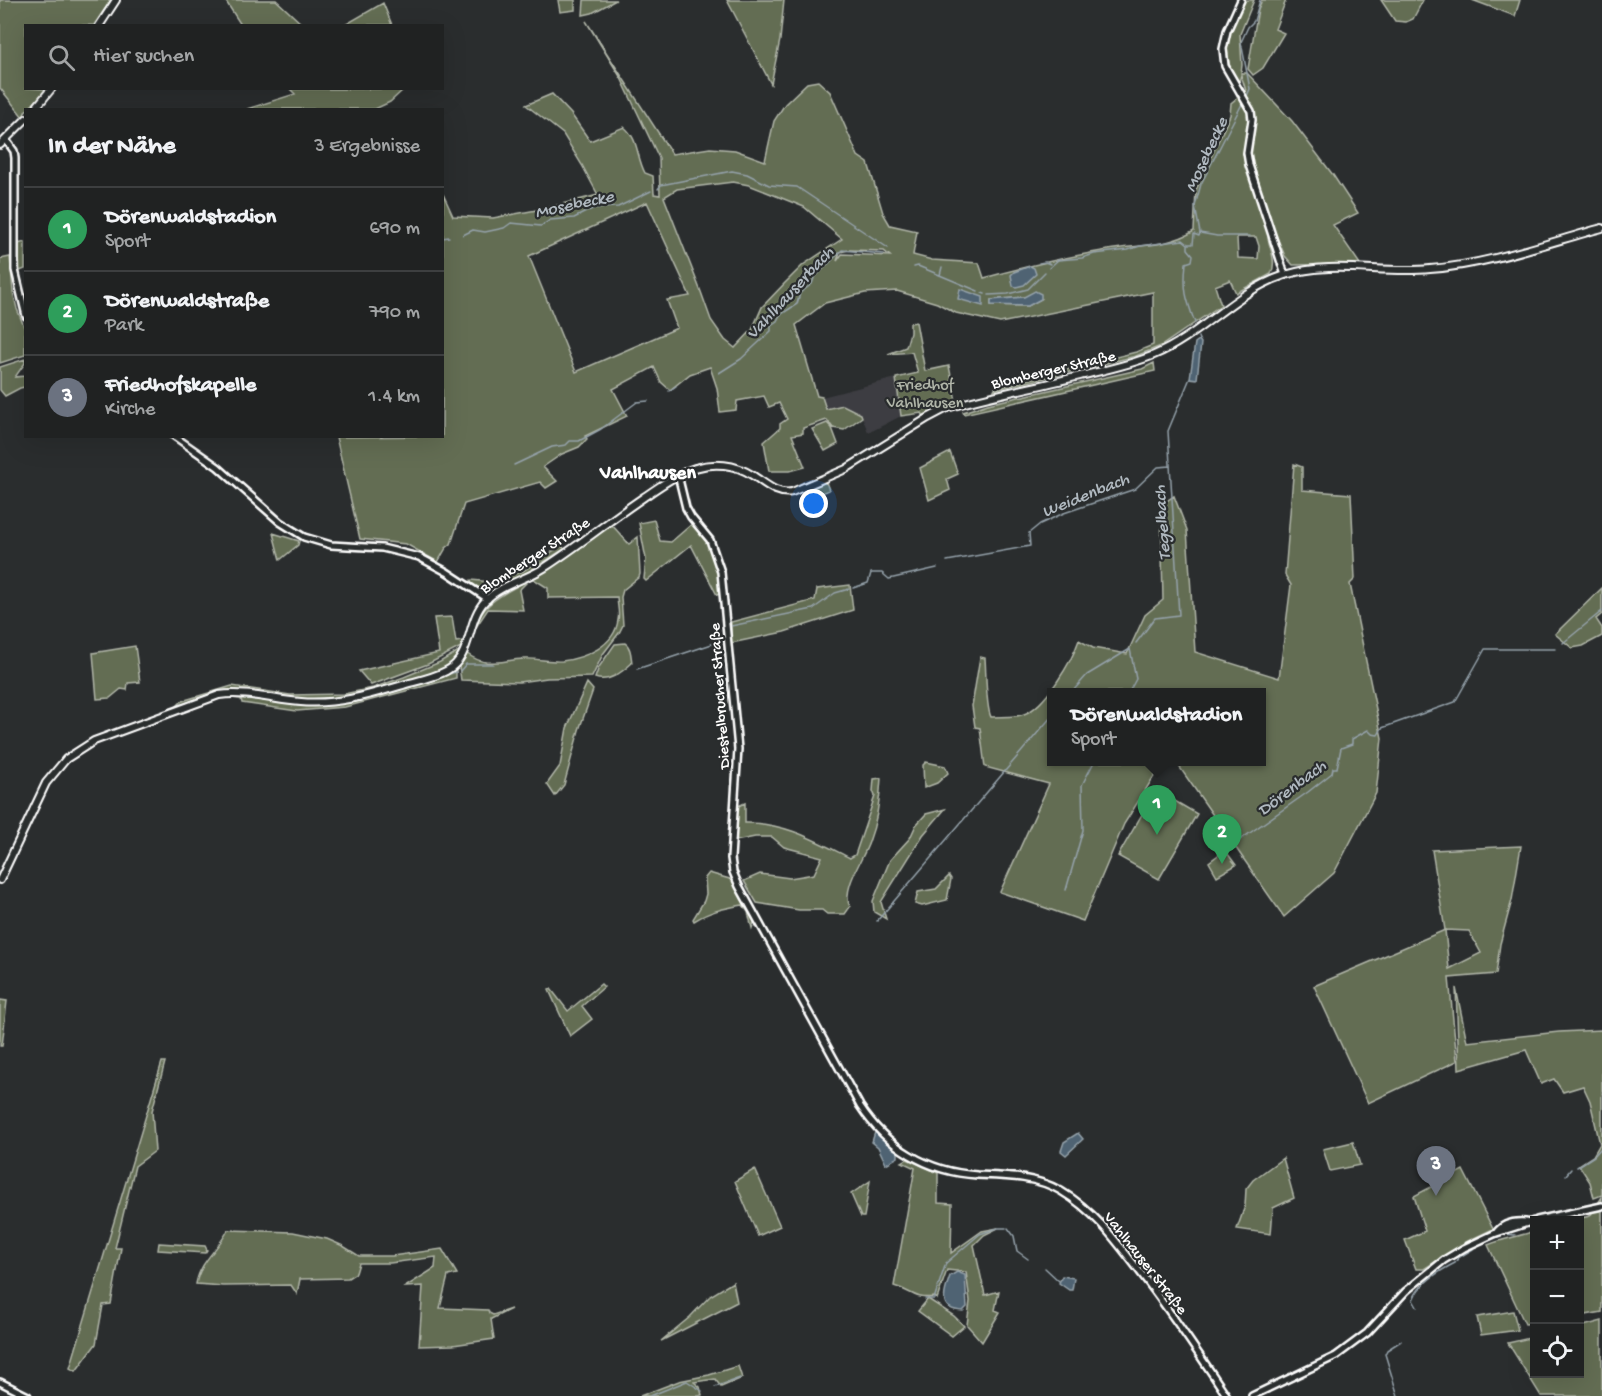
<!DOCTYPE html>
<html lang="de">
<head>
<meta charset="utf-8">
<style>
  :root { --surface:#202222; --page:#2d2f2f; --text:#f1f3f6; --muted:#a2a4a5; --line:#3d3f40; --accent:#ffd166 }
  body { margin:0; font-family:"Gochi Hand",sans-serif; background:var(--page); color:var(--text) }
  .controls { position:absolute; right:18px; bottom:18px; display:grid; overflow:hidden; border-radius:0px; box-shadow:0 6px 24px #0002 }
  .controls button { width:54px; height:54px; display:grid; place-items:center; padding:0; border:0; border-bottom:2px solid var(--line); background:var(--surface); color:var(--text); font:30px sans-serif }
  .you { position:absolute; left:814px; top:504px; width:21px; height:21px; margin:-15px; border:4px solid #fff; border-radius:50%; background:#1a73e8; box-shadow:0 0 0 9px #1a73e833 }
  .badge { display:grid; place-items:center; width:39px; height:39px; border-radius:50%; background:var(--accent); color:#fff; font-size:20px; font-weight:700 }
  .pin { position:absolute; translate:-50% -50px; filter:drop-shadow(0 2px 3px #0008) }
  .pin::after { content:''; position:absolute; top:32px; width:21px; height:18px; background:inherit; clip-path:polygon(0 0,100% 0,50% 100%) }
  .popup { position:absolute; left:1047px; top:688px; width:219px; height:78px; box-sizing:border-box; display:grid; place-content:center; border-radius:0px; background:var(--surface); filter:drop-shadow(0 2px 4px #0005); font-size:20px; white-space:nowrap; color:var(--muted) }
  .popup b { font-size:22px; color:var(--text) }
  .popup::after { content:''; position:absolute; left:50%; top:100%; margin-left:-12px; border:12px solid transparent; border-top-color:var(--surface) }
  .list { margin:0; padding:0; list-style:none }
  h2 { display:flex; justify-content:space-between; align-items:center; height:78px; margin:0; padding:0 24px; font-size:26px }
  h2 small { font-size:20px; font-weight:400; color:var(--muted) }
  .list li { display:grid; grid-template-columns:39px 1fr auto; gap:18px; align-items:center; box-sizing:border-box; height:84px; padding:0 24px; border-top:2px solid var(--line) }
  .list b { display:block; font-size:22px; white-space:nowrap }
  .list p { margin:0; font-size:20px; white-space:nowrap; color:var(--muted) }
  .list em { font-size:20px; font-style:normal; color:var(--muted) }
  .icon { flex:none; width:33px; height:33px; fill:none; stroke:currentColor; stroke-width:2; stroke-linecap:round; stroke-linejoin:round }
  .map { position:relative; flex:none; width:1602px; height:1396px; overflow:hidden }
  .search { position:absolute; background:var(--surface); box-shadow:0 6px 24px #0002; left:24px; top:24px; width:420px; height:66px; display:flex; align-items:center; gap:15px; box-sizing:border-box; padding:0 21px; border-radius:0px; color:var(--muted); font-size:22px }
  .panel { position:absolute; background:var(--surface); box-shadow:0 6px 24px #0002; left:24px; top:108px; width:420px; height:330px; border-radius:0px }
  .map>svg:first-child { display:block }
  .built { fill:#3d3d42 }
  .green { fill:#636d53; stroke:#b1b6a9; stroke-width:1.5; fill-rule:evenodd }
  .water { fill:#4f6473; stroke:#95a2ab; stroke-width:1.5 }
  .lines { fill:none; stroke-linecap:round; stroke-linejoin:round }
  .stream { stroke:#95a2ab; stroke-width:1.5 }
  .tertiary-casing { stroke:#fff; stroke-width:10 }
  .secondary-casing { stroke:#fff; stroke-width:10 }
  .tertiary { stroke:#2a2d2e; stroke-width:5 }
  .secondary { stroke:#2a2d2e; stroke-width:6 }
  .labels { text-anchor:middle; stroke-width:4.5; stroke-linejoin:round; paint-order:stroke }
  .street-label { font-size:16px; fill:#fff; stroke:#2a2d2e }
  .park-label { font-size:16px; fill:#b1b6a9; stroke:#2a2d2e }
  .water-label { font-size:18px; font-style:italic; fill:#b0b9c0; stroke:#2a2d2e }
  .quarter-label { font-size:20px; font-weight:bold; fill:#fff; stroke:#2a2d2e }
</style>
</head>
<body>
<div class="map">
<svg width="1602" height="1396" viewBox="0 0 1602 1396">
  <rect width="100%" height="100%" fill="#2a2d2e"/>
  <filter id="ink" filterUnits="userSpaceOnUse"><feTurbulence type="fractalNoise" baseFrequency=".0167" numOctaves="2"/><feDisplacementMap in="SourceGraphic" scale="12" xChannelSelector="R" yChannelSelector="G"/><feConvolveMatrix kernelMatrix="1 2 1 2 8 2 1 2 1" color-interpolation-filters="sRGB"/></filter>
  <g filter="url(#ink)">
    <path class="built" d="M896,378L901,416L874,430L868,432L861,414L845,408L826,409L822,397Z"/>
    <path class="green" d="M0,0H111L94,25L26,26V88L46,89L29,109L26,110L23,117L0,88Z
      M225,0H276L303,25H241Z
      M558,0H575V10L560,12Z
      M584,0H616L592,13L583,15Z
      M727,0H784L780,40L771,84Z
      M1245,0H1254L1240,34L1242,65L1241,73H1247L1292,121L1333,175L1358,213L1333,225L1360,264L1293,265L1285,256L1276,235L1268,238C1270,249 1277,262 1271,274L1236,293L1230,280L1215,286L1221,305L1161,346L1136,356L994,390L995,388L1136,352L1153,345V292L1000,323L956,313L937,303L897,291L865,293L825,303L796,325L817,396L822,397L826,409L843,405L861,414L862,417L844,430L833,428L827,420L803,428V433L792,435L805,467L790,471H769L764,442L780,428V424L787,419L779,403L769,407L764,396L737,401L736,410L720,412L717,388L710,367L690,374L670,390L661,382L654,367L613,389L627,416L585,436L587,439L579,447L562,454L543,467L557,481L546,488L540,482L464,504L451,544L446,548L438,562L406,544L360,539L336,437L442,436L443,194L453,216L493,218L542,209L598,195L582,165L563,134L526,105L552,94L571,114L590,141L624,127C639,139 636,156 645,173L653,176L654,194L660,195L659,158L621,78L586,21L672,154L710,148L735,150L765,161L774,121L785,104L807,83L818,81L830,92L858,156L868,163L883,213L890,225L917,231L913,255L932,260L979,263L984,278C1027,266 1065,257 1108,250C1136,245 1169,247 1194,231L1196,190L1230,115L1231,103L1246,91L1241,75L1238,85C1218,48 1228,35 1245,0ZM733,182L749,185L804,207L842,239L803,265L784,284L762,307L752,330L735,348L725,340L711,320L701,292L664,197L677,189ZM647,202L690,296L667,300L677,328L576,372L529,256ZM1237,237H1256L1259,246L1258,259L1238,258ZM849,250L884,251L890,256L842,254L837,261L840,252ZM1024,297L1041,299L1028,306L991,305V300Z
      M1262,0H1286L1275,29L1284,33L1263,68L1253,75L1248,69L1258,9Z
      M1381,0H1423L1413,19L1406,22L1395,21Z
      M1472,0H1520L1515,16Z
      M383,3L392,25H344H345Z
      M290,89H404L390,102L375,109H247L295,94Z
      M25,242V269L20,271L18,244Z
      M10,257L13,292L17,309L25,329V355L0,363V259Z
      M916,322L925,371L949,366L956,401L940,407L924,416L922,413L901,416L896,378L918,373L912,352L888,354L906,347L910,333V323Z
      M25,359V363L15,377L25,376V387L20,388L5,396L0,390V367Z
      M1154,363L1155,371L964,414L963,412L988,404L1142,369Z
      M827,423L832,428L838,444L825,451L812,429Z
      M950,452L958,474L947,479L950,490L929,500L920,468Z
      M1294,464L1302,467V490L1351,494L1355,579L1350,584L1382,738L1376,793L1334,873L1284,917L1176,762H1262V692H1052V762H1163L1124,824L1083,921L1000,892L1049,784L985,767L980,728L975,727L972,706L980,657L985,658C986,671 986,709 991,717C1001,716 1015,718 1024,714C1045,707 1072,661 1079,640L1093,648L1127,654L1145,615L1163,600L1161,505L1174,496L1187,530L1195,652L1279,678L1291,585L1285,575Z
      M826,482L829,490L809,498L803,492Z
      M654,520L660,541L671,542L693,523L710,543L716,561L721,593L717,595L691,545L646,581L644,579L646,559L639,523Z
      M611,524L629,544L638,537L640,574L639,577L623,590L621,597L623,625L619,633L603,654L592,677L547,678L519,682L461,680L459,666L466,653C487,669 500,660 524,659C537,658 549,662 562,661C585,658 615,646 618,620C620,613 617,604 617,597L548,598V588L532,578Z
      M273,533L299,541L298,545L280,560Z
      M562,545L564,549L528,572L489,592L469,583L471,580L492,582L523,571Z
      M526,581H528L519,590L523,610L488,609L476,627C482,602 506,593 526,581Z
      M850,585L853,610L784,632L731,643V622L815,600L817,589Z
      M1602,588V614L1596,619L1602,628V636L1583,646L1572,648L1555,634Z
      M452,617L456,642L463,641L461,647L428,664L371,685L359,671L439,653L434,618Z
      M625,643C631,647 631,656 632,663C622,672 609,683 595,678L599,667L615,644Z
      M135,646L140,682L128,683L127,690L121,689L110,698L97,699L93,653Z
      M462,649L458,659L442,671L361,695L313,701L241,693L176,707L182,701L232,686L290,695L344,694L373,688L404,677L440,662Z
      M456,667V678L345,707L297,711L242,703L241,699L232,698V696L343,703Z
      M587,683L593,690L579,730L564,785L555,796L547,784L560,766L567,728Z
      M926,762L945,766L948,773L937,783L924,788L923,765Z
      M881,778C880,800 877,821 869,842C863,860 841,889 850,907L845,914H827L822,910H799L757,903L744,881L760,874L790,878L814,874L822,857L784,847L772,837H755L735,841L736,811L738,806L745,803V823C784,822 816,841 850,858L855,855L875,796L873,791L874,779Z
      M1156,790L1197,814L1159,879L1118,856Z
      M945,809L923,835L881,902L886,919L874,912L873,901L890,860L910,838L916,825L926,814Z
      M1521,846L1512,900L1500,944L1496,974L1449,978L1457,1061L1368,1103L1314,986L1445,930L1432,850ZM1445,930L1469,931L1481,953L1449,969Z
      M1225,850L1236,865L1217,876L1209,862Z
      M709,873L733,880L755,919L752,928L748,912L743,905C725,908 710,911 694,921L693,919L704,901L706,894L705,878Z
      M949,876L951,879L947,900L922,906L915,904L918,892L936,889Z
      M601,984L604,987L582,1006L592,1019L570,1036L549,990L551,989L568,1011Z
      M1456,988L1467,1042L1559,1032L1602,1030V1195L1594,1198L1590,1182L1579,1165L1593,1156L1600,1144L1590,1101L1583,1086L1563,1092L1554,1079L1541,1084L1526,1050L1459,1069Z
      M0,1000L7,1001L2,1046H0Z
      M162,1062H165L152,1111L155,1151L135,1166L115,1248H121L111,1304L103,1305L96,1344L76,1371L70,1368Z
      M1353,1142L1360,1165L1330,1171L1323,1149Z
      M1283,1158L1294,1198L1273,1208L1271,1234L1237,1229L1245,1206L1246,1189L1253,1180Z
      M907,1159L938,1173V1203L952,1204L951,1253L982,1231L998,1228L984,1235L974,1245L985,1295L999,1291L995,1310L1000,1312L982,1342L967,1325L970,1301L966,1272L947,1270L937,1299L935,1297C914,1300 912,1291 894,1286L915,1168L902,1162Z
      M755,1169L780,1226L758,1236L735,1181Z
      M1463,1170L1493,1229L1468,1241L1424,1269H1416L1405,1240L1425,1231L1414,1196Z
      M870,1181L864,1217H861L851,1194Z
      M1602,1197V1312L1580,1316V1220H1572L1590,1216Z
      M228,1230L293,1232L327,1239L343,1246L359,1256H392L442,1249L457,1274L448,1276L440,1308L488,1310L489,1313L493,1315L511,1309L491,1319L494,1339L453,1345L419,1346L423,1286L405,1287L435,1268L436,1257L390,1263H359L356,1273L348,1278L300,1279L297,1294L291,1285L223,1286L196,1284C200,1261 218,1250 228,1230Z
      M1534,1231V1323L1525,1324L1488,1245C1504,1238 1519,1237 1534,1231Z
      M159,1243L205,1246L207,1250L205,1253L158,1250Z
      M733,1282L737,1302L661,1341L690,1317L710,1296Z
      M928,1299L954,1316L964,1326L952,1336L918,1311Z
      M1513,1311L1518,1330L1481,1335L1477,1317Z
      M1602,1321V1396H1541L1508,1343L1534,1337V1374H1580V1327Z
      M738,1366L742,1378L721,1387L715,1379L694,1382L700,1387L702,1395L699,1396H640L679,1381L709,1375Z"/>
    <path class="water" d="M1030,266L1034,268L1036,274L1024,285L1016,287L1013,286L1011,275L1014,272Z
      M960,289L983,297V306L958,299Z
      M1035,291L1041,294V299L1028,306L991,305V300L1024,297Z
      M1199,340L1201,343L1197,379L1190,378L1195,343Z
      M875,1132L898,1152V1157L886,1164L878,1147L872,1142Z
      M1078,1133L1083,1139L1066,1155L1061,1151L1064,1142Z
      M957,1272L965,1275L967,1307L963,1311C937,1310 944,1293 950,1276Z
      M1062,1276L1074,1278L1072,1290H1069L1059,1283Z"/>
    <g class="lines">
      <path class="stream" d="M1246,98L1250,89L1241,42L1248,27L1254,21L1260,0
        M658,189L661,185L732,171L747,174L769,185L797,187L888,248
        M1200,233L1217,236H1250
        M463,235L473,230L485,232L504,228L511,223L541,226L550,220L574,218L594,208L618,207L651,191
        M442,238L449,237
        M1188,245V249L1193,255L1192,261L1186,263C1183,290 1186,298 1195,323
        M1039,263L1045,262L1050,264
        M914,267L918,266L978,291
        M1049,268L1058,260L1082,258L1094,254L1128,250L1140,246L1183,240L1188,244H1193L1194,234L1199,236L1200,233L1195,206L1201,184L1243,102
        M940,275L942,267
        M982,293L985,294
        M989,295L1008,294L1028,289L1045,272
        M1198,337L1199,340
        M719,373L741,359L771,331V325L777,321L780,315L797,304L800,293L812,284L814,278L842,250L884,254
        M669,391L676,386
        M514,465L552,447L566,445L570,441H579L601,429L637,402L648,401
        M947,561L1030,546L1029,533L1040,524L1064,513L1135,489L1158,467L1170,466
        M853,588L868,583L871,573H882L889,579L937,568
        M731,626L813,609L835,593L849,589
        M1136,643L1155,618L1179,615L1168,431L1190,378
        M1563,643L1602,611
        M637,669L724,640V635
        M460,671L466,664H493
        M389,692L456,672
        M1072,692L1087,675L1130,649L1136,679L1129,692
        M240,698L265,701
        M309,699H332
        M269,701L299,706
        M179,705L223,691
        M326,705L365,699
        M304,706L312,705
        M1237,842L1308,792L1332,773L1333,768H1337L1341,748L1352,744V739L1368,730L1372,734L1378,735L1382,728L1455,702L1485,649H1555
        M1066,890L1083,830L1082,785L1094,762
        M877,921L1052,716
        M1577,1167L1594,1156L1602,1147
        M1566,1175L1571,1169
        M1008,1228L1014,1236L1017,1251L1028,1259
        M1482,1244L1505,1234L1515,1235
        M1045,1268L1059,1281
        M925,1299H934L946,1263L980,1234L998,1228H1006
        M1417,1307L1413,1300C1418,1284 1441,1270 1455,1263L1458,1258L1473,1249
        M715,1387L740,1378
        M650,1396L687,1381L702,1391
        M1398,1396L1385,1354L1387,1350L1401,1341"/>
      <g class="tertiary-casing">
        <path id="tertiary" d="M1241,0L1227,31L1223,49L1225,66L1251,111L1252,120L1247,153L1249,165L1285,275
          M6,140L14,151L15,158V270L26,316
          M174,436L218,467L280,522L304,537L331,545L382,548L419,557L447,572L488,599
          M678,475L686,508L691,517L710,540L721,572L738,749L731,858L733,872L739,886L860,1106C887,1147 927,1172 977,1175C1005,1176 1036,1176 1061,1191C1095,1211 1117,1242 1140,1272C1171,1312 1199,1354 1227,1396
          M1537,1220L1602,1206
          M1496,1233C1503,1223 1514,1221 1526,1222
          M0,1382L28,1396
          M1252,1396L1336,1356L1367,1333L1406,1291L1444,1260L1464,1248L1496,1233L1534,1221"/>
      </g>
      <g class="secondary-casing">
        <path id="secondary" d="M99,26L116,0
          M34,110L52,88
          M0,145L26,119
          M0,880L46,783L66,759L94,741L219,695C246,691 274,700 301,702C336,705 369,695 403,685C417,681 433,678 446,671C473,657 466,621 485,601C500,585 525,580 544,568C578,546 610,520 644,497C660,486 677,474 695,468C714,462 735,464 752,475C765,483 776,495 792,492L846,469L928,418L947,408C991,395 1036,387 1080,376C1105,370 1130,365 1154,355C1202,335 1235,291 1285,275C1333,260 1382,274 1430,269C1486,265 1547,243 1602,228"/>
      </g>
      <use href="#tertiary" class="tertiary"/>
      <use href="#secondary" class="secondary"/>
    </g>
  </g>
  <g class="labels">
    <g class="street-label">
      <text transform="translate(1053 368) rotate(-13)" y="6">Blomberger Straße</text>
      <text transform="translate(534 554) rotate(-33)" y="6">Blomberger Straße</text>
      <text transform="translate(718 696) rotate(-94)" y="6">Diestelbrucher Straße</text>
      <text transform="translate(1147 1262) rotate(52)" y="6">Vahlhauser Straße</text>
    </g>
    <g class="park-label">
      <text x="925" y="389">Friedhof<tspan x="925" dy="18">Vahlhausen</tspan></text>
    </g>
    <g class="water-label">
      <text transform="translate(1205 154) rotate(-65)" y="6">Mosebecke</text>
      <text transform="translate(574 203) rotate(-12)" y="6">Mosebecke</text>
      <text transform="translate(789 292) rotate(-47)" y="6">Vahlhauserbach</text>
      <text transform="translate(1085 494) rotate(-22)" y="6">Weidenbach</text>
      <text transform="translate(1161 523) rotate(-94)" y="6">Tegelbach</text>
      <text transform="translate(1291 787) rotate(-37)" y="6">Dörenbach</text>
    </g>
    <g class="quarter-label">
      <text x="648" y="478">Vahlhausen</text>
    </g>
  </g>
</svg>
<div class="controls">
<button>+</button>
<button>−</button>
<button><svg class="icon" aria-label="locate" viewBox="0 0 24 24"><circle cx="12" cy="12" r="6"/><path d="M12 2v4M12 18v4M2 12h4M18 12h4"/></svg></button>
</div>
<div class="you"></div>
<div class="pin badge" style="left:1157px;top:835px;background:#2e9e5b">1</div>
<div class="popup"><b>Dörenwaldstadion</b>Sport</div>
<div class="pin badge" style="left:1222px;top:864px;background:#2e9e5b">2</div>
<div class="pin badge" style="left:1436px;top:1196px;background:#6b7280">3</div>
<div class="search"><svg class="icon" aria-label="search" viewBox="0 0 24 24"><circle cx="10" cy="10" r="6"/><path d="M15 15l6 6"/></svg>Hier suchen</div>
<section class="panel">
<h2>In der Nähe<small>3 Ergebnisse</small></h2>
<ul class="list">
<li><span class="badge" style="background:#2e9e5b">1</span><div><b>Dörenwaldstadion</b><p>Sport</p></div><em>690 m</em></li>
<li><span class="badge" style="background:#2e9e5b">2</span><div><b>Dörenwaldstraße</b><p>Park</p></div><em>790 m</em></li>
<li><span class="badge" style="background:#6b7280">3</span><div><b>Friedhofskapelle</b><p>Kirche</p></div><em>1.4 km</em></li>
</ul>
</section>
</div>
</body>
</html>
